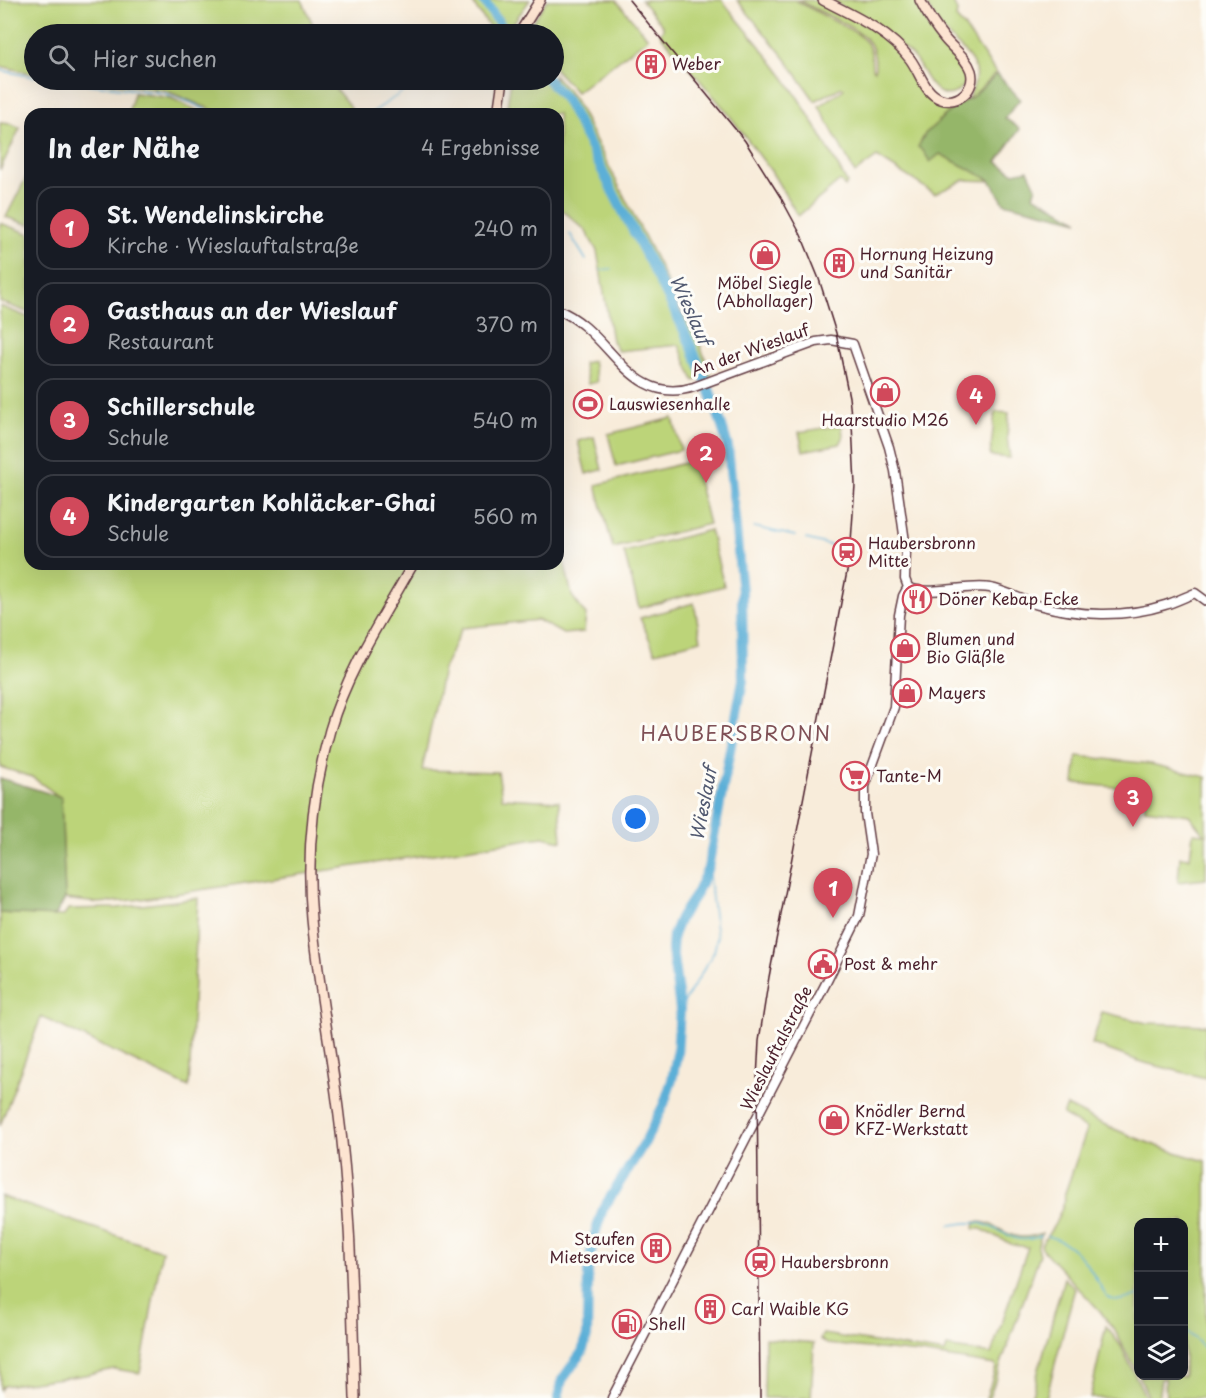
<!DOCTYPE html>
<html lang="de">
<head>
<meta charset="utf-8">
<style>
  :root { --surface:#171b24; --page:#242831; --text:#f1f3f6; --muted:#9ea1a6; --line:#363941; --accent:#d1495b }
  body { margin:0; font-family:"Playpen Sans",sans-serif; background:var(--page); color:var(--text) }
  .controls { position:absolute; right:18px; bottom:18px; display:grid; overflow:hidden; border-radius:12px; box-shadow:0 6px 24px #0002 }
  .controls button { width:54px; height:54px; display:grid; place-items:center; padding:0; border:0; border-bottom:2px solid var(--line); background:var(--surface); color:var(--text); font:30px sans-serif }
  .you { position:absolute; left:636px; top:819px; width:21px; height:21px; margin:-15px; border:4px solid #fff; border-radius:50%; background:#1a73e8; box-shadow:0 0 0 9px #1a73e833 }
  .badge { display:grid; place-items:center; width:39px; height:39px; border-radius:50%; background:var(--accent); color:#fff; font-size:20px; font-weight:700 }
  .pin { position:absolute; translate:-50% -50px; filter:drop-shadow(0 2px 3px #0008) }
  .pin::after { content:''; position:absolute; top:32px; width:21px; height:18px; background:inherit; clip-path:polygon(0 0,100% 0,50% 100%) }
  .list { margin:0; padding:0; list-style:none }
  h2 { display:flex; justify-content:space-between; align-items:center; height:78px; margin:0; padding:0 24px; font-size:26px }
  h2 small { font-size:20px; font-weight:400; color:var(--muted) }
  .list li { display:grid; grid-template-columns:39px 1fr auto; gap:18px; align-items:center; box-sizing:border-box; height:84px; margin:0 12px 12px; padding:0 12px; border:2px solid var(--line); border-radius:18px }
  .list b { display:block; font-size:22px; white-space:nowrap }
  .list p { margin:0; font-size:20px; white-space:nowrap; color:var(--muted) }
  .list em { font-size:20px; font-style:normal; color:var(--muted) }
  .icon { flex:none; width:33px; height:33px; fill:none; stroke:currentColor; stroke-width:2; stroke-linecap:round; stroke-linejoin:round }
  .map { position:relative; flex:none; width:1206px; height:1398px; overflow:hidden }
  .search { position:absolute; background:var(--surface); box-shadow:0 6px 24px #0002; left:24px; top:24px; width:540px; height:66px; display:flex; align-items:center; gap:15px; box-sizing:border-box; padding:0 21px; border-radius:33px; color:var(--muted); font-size:22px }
  .panel { position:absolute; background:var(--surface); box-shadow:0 6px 24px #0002; left:24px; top:108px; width:540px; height:462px; border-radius:18px }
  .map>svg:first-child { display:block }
  .green { fill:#bcd479; stroke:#837a52; stroke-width:1.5 }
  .forest { fill:#95b669; stroke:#706a4a; stroke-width:1.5 }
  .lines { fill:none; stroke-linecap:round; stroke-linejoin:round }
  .stream { stroke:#5cafd7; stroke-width:1.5 }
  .river { stroke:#5cafd7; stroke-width:10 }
  .tertiary-casing { stroke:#643e45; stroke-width:11 }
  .secondary-casing { stroke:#643e45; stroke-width:12 }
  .tertiary { stroke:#fff; stroke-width:8 }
  .secondary { stroke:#fde4d1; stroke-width:9 }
  .rail { stroke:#4a1f2b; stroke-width:1.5 }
  .labels { text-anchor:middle; stroke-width:6; stroke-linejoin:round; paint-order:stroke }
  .poi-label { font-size:16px; fill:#4a1f2b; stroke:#fdfcf7; text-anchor:start }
  .street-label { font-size:16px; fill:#4a1f2b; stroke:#fdfcf7 }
  .water-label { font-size:18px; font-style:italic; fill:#515970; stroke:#fdfcf7 }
  .quarter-label { font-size:20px; letter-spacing:1.5px; fill:#7f5056; stroke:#fdfcf7 }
</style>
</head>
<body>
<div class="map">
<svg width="1206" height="1398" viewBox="0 0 1206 1398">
  <rect width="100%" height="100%" fill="#fdfcf7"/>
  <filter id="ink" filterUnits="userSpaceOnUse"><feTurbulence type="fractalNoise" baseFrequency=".0167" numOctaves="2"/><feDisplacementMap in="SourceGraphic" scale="12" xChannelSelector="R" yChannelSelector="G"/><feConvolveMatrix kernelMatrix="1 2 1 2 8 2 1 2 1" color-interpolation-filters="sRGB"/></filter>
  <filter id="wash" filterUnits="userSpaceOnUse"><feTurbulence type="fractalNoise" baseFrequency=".008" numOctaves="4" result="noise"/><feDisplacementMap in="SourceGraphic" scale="24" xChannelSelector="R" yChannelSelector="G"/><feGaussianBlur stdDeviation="1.35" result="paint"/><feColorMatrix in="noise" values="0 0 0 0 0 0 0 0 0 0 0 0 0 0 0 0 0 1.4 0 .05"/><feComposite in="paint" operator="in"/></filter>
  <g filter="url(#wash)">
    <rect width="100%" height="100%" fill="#f8ecda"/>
    <path class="green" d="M0,0H302L317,34H34V74L0,66Z
      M472,0H530L513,23L515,27L512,34H495L477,10Z
      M547,0H616L648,38L576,92L554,68V34H526L529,27Z
      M641,0H722C743,27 766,52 786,80C809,113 828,148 847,183L845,187L840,181L798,216L771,171L727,112L660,34L663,29V26Z
      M737,0H795L858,34L867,43L871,52L872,68L875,70C875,61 875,50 869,42C858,27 816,11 799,0C805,0 812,0 817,1C848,10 894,41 912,67C920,80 922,98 938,104C950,108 960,102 969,97C987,63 965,55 945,32C937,23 930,11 924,0H952L957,11L956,18L966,29L996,73L972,97L953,108L925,134L991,181L964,180L935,194L877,157L855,173L819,106L844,89L842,87L815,101L785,58Z
      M832,0H915C924,16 930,31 941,45C957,48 967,70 964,85C958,92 950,98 941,93C925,85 922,63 909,53C886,33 857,17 832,0Z
      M554,75L574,98L659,265L678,307L698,339L711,375L694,381L679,345L618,351L612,341L597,251L585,230L558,206V114H506L511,80H554Z
      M83,80H333L335,88L356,114H222L164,90Z
      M134,93L171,98L204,114H128Z
      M0,123L12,124L20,128L0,170Z
      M30,170V225L6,217Z
      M0,223L30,234V313L0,302Z
      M0,306L30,318V564H558V535L572,596L586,615L584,632L563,634L538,620L462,628L443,669L422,770L498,772L502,798L559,801L562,841L543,837L135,900L98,903L65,899L61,798L32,777L0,767Z
      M593,361L597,382L588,384L583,363Z
      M995,412L1009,413L1007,437L1010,458L990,456Z
      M673,418L681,450L616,466L608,434Z
      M842,425L843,438L840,444L803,451L799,432Z
      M594,437L602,470L586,474L578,441Z
      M693,461L709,524L613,548L596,485Z
      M710,530L724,586L639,608L624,552Z
      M694,603L701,640L655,652L640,618Z
      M1077,756L1151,764L1206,777V879L1178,882L1180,857L1190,858L1193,833L1204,834L1189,815L1145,809L1144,790L1074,783Z
      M198,898L189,1087L41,1017L0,1126V913L64,916L68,909L118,908Z
      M1102,1012L1147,1023L1206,1025V1078L1141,1062L1092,1044Z
      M1067,1106C1112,1130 1156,1148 1206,1161V1398H1166L1165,1378L1161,1379L1158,1398H1149L1139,1376H1184V1222H1138V1374L1115,1331L1100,1311L1042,1249L1041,1245L1055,1224L1065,1200L1064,1196L1087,1129L1063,1115Z
      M0,1196L162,1251L140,1373L114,1369L84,1375L3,1386L0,1390Z
      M975,1222C1000,1220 1007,1247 1042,1233L1037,1248L1040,1254L989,1398H986L996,1367L995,1365L920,1353L827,1344L820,1339L823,1334L945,1353L947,1347L991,1354L1028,1247L1013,1245L981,1229H974Z
      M1064,1278L1075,1288L1046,1398H1031Z
      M1106,1326L1121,1346L1146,1398H1090Z
      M765,1338L814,1343L811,1398H764Z"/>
    <path class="forest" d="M997,74L1020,99L1005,118L1020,129L997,162L1014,173L1028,170L1036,187L1033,195L1079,221L1004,203L990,180L940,154L930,162L924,152L918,147L925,134L953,108L972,97Z
      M0,778L61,797L65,899L55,916L0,913Z"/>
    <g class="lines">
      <path class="stream" d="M495,28L499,25
        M486,34H487
        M0,70L34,77
        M52,80L164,93L192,103L214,114
        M370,114L420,80
        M570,234L586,260
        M601,270L612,269
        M754,527L795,536
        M806,539L837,547
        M680,1009L714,952L717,938L708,868
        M950,1225C960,1224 974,1221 983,1224C1008,1232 1013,1246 1041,1236
        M1047,1236C1078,1243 1092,1271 1106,1296C1117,1304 1127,1299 1138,1295
        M1184,1329L1206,1349"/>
      <path class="river" d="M483,0L507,34
        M548,80L566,100C585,135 602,171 620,206C661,283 705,362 728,447L742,592L743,680L708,868L696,894L680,918L673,935L672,950L680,1009L677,1054L672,1080L664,1104L645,1142L603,1209L593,1240L588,1272L587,1336L582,1352L562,1380L558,1398"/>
    </g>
  </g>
  <g filter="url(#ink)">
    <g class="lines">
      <g class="tertiary-casing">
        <path id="tertiary" d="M558,310C611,330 628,408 694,387L816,342L831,340L853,344L889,447L895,471L906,549L905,579L908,587
          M908,587C924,597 968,584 990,588C1006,591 1022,600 1038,605C1078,616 1125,618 1165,605C1175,602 1185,597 1195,593L1206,601
          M612,1398L825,985L859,916L871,854L865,813V786L894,707L899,615L903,596L908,587"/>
      </g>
      <g class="secondary-casing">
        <path id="secondary" d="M823,0C854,16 889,31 910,59C920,72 924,93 941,99C958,105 976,89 971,71C967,58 953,49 945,39C935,27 927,14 920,0
          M519,34L540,0
          M498,114L503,80
          M355,1398C352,1301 351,1205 338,1108C330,1045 318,982 312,919C306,856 313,791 330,730C347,671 383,617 413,564"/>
      </g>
      <use href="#tertiary" class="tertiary"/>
      <use href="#secondary" class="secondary"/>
      <path class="rail" d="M629,0L745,141L781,198L801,235L819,279L836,333L849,397L852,424L855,485L850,556L769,977L759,1041L757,1079L760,1398"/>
    </g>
  </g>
  <defs>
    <g id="building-ring" transform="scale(1.5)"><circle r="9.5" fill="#fdfcf7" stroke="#d1495b" stroke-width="1.5"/><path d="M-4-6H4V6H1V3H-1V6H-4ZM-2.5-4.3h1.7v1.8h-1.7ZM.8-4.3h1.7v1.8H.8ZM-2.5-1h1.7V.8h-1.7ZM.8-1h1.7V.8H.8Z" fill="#d1495b"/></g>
    <g id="shop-ring" transform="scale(1.5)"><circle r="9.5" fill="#fdfcf7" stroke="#d1495b" stroke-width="1.5"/><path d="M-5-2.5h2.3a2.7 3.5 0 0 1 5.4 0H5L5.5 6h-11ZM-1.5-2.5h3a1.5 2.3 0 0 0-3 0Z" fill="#d1495b"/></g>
    <g id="stadium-ring" transform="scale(1.5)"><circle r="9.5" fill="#fdfcf7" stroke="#d1495b" stroke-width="1.5"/><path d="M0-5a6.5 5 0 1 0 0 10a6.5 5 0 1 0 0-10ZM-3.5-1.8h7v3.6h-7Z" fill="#d1495b"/></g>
    <g id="station-ring" transform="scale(1.5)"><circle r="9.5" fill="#fdfcf7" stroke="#d1495b" stroke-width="1.5"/><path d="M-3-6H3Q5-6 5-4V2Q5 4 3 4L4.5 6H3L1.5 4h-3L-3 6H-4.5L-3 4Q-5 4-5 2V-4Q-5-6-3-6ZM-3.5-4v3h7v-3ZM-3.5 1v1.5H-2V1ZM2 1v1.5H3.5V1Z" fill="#d1495b"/></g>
    <g id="restaurant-ring" transform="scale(1.5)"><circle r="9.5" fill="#fdfcf7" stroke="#d1495b" stroke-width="1.5"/><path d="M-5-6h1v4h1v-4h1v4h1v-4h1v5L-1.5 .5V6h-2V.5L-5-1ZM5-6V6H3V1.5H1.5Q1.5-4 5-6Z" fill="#d1495b"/></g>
    <g id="supermarket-ring" transform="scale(1.5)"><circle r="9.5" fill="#fdfcf7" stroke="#d1495b" stroke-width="1.5"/><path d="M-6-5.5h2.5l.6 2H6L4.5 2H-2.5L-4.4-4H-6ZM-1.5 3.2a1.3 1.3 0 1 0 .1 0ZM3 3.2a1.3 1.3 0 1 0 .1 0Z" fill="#d1495b"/></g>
    <g id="civic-ring" transform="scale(1.5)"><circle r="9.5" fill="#fdfcf7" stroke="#d1495b" stroke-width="1.5"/><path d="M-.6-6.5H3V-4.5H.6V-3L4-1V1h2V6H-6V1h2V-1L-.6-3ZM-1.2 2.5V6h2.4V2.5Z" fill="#d1495b"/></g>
    <g id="fuel-ring" transform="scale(1.5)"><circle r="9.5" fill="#fdfcf7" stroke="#d1495b" stroke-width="1.5"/><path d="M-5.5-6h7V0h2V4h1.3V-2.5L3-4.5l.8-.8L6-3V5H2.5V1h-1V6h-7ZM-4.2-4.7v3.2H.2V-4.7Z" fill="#d1495b"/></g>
  </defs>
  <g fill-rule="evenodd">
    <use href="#building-ring" x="651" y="64"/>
    <use href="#shop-ring" x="765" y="255"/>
    <use href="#building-ring" x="839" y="263"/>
    <use href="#shop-ring" x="885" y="392"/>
    <use href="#stadium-ring" x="588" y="404"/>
    <use href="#station-ring" x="847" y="552"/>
    <use href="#restaurant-ring" x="917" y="599"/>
    <use href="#shop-ring" x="905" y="648"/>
    <use href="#shop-ring" x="907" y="693"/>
    <use href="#supermarket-ring" x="855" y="776"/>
    <use href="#civic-ring" x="823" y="964"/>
    <use href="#shop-ring" x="834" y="1120"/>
    <use href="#building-ring" x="656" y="1248"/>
    <use href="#station-ring" x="760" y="1262"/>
    <use href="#building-ring" x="710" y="1309"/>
    <use href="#fuel-ring" x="627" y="1324"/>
  </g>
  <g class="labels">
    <g class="poi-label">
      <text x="672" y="70">Weber</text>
      <text x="860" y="260">Hornung Heizung<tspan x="860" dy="18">und Sanitär</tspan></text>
      <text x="765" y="289" text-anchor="middle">Möbel Siegle<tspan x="765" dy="18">(Abhollager)</tspan></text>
      <text x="609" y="410">Lauswiesenhalle</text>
      <text x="885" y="426" text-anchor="middle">Haarstudio M26</text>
      <text x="868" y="549">Haubersbronn<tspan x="868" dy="18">Mitte</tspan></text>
      <text x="938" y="605">Döner Kebap Ecke</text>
      <text x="926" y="645">Blumen und<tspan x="926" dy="18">Bio Gläßle</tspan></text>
      <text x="928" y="699">Mayers</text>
      <text x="876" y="782">Tante-M</text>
      <text x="844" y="970">Post &amp; mehr</text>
      <text x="855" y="1117">Knödler Bernd<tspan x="855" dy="18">KFZ-Werkstatt</tspan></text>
      <text x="635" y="1245" text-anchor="end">Staufen<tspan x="635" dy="18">Mietservice</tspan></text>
      <text x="781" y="1268">Haubersbronn</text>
      <text x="731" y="1315">Carl Waible KG</text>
      <text x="648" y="1330">Shell</text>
    </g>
    <g class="street-label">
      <text transform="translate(750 350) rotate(-20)" y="6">An der Wieslauf</text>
      <text transform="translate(776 1048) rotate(-63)" y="6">Wieslauftalstraße</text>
    </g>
    <g class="water-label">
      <text transform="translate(690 310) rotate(66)" y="6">Wieslauf</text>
      <text transform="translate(704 804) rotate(-79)" y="6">Wieslauf</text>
    </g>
    <g class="quarter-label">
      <text x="736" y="741">HAUBERSBRONN</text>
    </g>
  </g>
</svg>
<div class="controls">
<button>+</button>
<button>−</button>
<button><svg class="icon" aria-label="layers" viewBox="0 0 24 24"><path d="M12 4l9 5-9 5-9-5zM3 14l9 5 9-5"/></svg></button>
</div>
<div class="you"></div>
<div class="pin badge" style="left:833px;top:918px">1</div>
<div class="pin badge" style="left:706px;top:483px">2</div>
<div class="pin badge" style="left:1133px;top:827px">3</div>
<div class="pin badge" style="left:976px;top:425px">4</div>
<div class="search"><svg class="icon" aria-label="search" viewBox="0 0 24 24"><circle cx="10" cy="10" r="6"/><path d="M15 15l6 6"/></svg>Hier suchen</div>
<section class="panel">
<h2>In der Nähe<small>4 Ergebnisse</small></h2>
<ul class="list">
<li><span class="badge">1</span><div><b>St. Wendelinskirche</b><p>Kirche · Wieslauftalstraße</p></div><em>240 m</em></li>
<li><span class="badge">2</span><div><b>Gasthaus an der Wieslauf</b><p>Restaurant</p></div><em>370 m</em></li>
<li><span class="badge">3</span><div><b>Schillerschule</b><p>Schule</p></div><em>540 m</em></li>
<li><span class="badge">4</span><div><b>Kindergarten Kohläcker-Ghai</b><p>Schule</p></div><em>560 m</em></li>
</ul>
</section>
</div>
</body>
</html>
